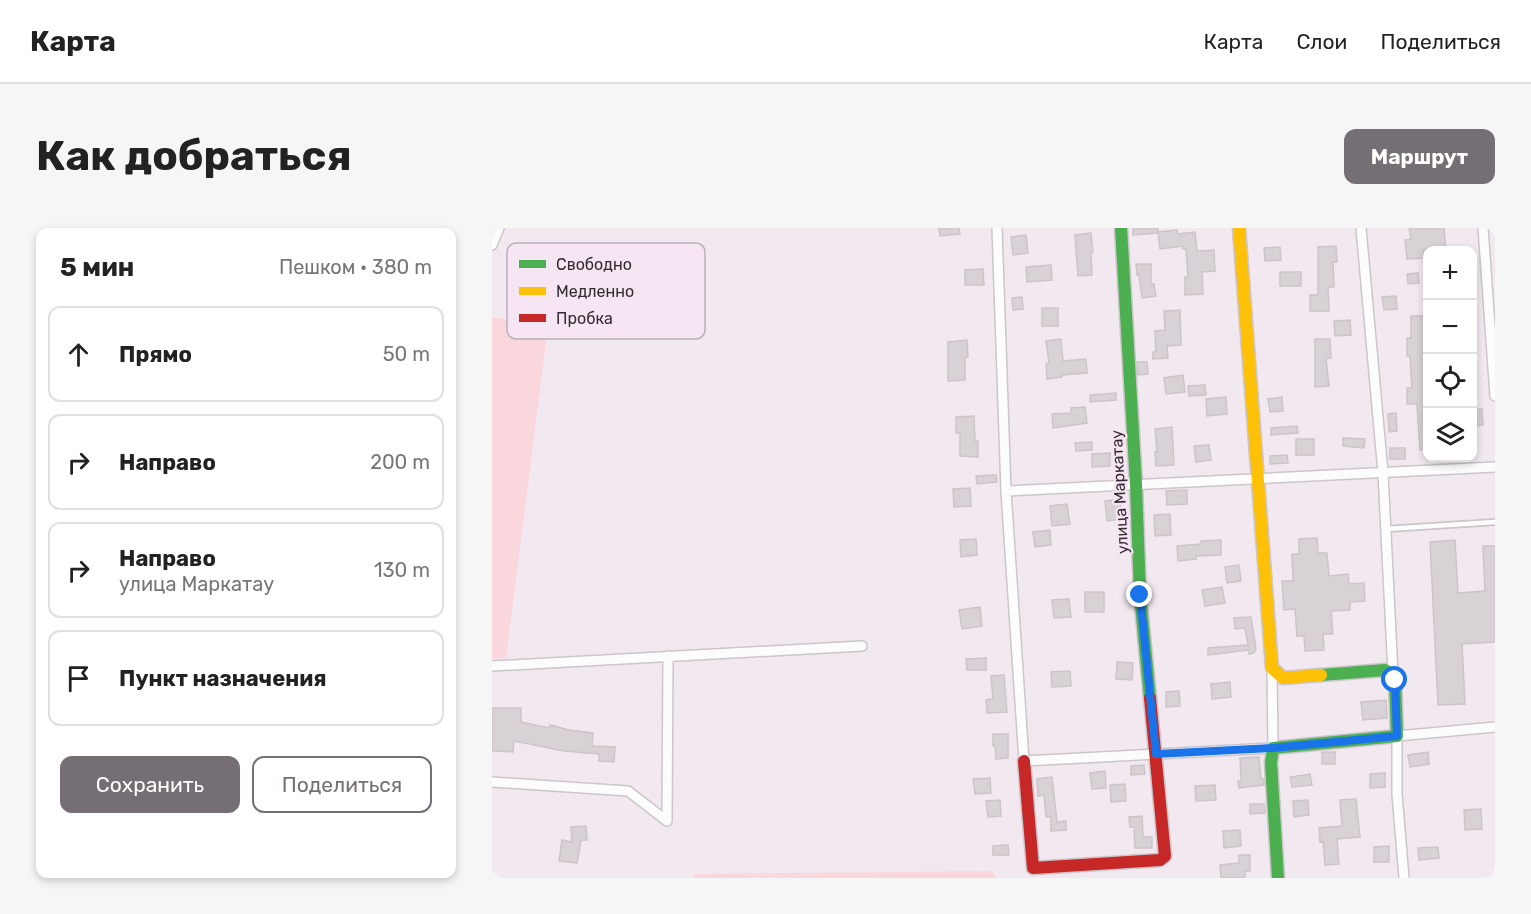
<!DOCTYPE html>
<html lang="ru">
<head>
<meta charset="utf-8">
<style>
  :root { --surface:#fff; --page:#f6f6f6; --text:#222; --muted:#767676; --line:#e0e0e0; --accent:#756e74 }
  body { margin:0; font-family:Rubik,sans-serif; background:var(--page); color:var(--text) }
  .controls { position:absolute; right:18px; top:18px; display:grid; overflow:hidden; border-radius:12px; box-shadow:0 3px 9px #0003 }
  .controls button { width:54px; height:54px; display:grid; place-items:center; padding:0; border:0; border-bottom:2px solid var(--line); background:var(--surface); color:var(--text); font:30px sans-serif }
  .stop { position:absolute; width:18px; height:18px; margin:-14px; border:4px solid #1a73e8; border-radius:50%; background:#fff }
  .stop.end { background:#1a73e8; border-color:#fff; box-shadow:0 2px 6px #0008 }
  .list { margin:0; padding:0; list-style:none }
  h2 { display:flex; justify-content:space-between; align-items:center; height:78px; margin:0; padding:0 24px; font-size:26px }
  h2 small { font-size:20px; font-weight:400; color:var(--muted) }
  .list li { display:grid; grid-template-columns:39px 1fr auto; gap:18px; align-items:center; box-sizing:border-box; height:96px; margin:0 12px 12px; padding:0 12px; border:2px solid var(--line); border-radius:12px }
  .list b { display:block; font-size:22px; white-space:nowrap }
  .list p { margin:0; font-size:20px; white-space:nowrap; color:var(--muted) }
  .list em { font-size:20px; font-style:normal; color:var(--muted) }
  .actions { display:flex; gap:12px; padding:18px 24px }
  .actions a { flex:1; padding:14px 0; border:2px solid var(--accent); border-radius:12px; text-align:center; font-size:21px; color:var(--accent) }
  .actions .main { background:var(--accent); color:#fff }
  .icon { flex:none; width:33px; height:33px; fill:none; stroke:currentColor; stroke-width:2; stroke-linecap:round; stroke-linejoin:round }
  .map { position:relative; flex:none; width:1003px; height:650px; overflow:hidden; border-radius:12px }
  header { display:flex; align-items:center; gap:36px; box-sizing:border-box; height:84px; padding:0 30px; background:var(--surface); border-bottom:2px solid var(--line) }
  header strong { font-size:28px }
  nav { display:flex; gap:33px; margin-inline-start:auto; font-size:21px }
  .intro { display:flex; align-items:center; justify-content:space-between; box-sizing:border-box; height:144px; padding:0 36px }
  h1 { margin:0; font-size:42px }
  .button { padding:15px 27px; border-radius:12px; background:var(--accent); color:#fff; font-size:21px; font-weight:700 }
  main { display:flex; gap:36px; padding:0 36px }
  aside { flex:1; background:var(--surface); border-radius:12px; box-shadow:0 3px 9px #0003 }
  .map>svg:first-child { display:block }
  .green { fill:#f9d7dd }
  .building { fill:#d8d1d5; stroke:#cdc4c9; stroke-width:1.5 }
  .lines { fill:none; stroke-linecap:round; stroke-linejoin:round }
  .lane-casing { stroke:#ccc5ca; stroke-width:8 }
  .street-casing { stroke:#ccc5ca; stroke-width:12 }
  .fast-casing { stroke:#ccc5ca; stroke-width:15 }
  .slow-casing { stroke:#ccc5ca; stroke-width:15 }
  .jam-casing { stroke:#ccc5ca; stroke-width:15 }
  .lane { stroke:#fdfcfd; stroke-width:4.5 }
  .street { stroke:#fdfcfd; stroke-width:9 }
  .fast { stroke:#4caf50; stroke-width:12 }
  .slow { stroke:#ffc107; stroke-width:12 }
  .jam { stroke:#c62828; stroke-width:12 }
  .route { stroke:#1a73e8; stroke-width:8 }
  .labels { text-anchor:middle; stroke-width:4.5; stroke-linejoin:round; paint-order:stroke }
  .street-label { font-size:16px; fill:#322c31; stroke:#f6e5f2 }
  .key { fill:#f6e5f2; stroke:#bbaeb8; stroke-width:1.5 }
  .key-label { font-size:16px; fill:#322c31 }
</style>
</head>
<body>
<header>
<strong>Карта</strong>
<nav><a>Карта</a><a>Слои</a><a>Поделиться</a></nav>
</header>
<div class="intro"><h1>Как добраться</h1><a class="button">Маршрут</a></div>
<main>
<aside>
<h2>5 мин<small>Пешком · 380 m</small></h2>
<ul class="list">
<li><svg class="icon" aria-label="ahead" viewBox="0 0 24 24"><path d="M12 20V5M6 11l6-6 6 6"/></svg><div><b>Прямо</b></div><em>50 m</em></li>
<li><svg class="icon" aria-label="right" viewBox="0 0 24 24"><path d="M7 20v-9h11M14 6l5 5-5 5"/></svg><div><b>Направо</b></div><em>200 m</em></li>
<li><svg class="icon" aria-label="right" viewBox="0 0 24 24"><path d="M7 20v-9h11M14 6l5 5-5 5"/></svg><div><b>Направо</b><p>улица Маркатау</p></div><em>130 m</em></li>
<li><svg class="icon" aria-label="arrive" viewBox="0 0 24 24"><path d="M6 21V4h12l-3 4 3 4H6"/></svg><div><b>Пункт назначения</b></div></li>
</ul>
<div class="actions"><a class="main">Сохранить</a><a>Поделиться</a></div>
</aside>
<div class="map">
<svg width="1003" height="650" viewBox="0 0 1003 650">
  <rect width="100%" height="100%" fill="#f2e9f0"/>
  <path class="green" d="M0,89L56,98L14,430L0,431Z
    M500,643L505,650H202L203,646Z"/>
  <path class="building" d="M447,0H467L468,6L448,8Z
    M641,0H666V5L641,7Z
    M917,0H952L954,22H931L932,30L915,31L913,12L919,11Z
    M685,2L686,6L703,4L705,23L722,22L723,43L710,44L711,66L693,67V49H696L694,21H691V18L668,21L666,4Z
    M599,5L601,24L599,25L600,47L586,48L583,7Z
    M534,7L536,25L521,27L519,9Z
    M844,18L845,34H841L842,59H836L837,83H818V67H826V19Z
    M788,19L789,32L773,33L772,20Z
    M644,36H659V56H662L664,68L650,70L647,47H645Z
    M559,37L560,52L535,54L534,39Z
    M491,41L492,57H473V42Z
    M788,44H809V58H788Z
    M926,45L927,55L916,56L915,46Z
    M904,68L905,81L892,82L890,69Z
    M530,69L531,81L521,82L520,70Z
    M550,80H566V98H550Z
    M688,82L689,117L675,118L676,130L661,131V124L664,123L663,103L673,102L672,83Z
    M919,88H936V221L928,222L925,176H915V160H920L918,128H915V110H919Z
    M858,92L859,107L843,108L842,93Z
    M569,111L571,133L594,131L595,145L570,147V149L555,151L554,136L557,135L554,113Z
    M823,111H838L839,130H834L837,158L823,159Z
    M475,112L476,129L473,130V152L456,153V114Z
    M645,134H655L656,146L646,147Z
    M691,147L693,164L674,166L672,150Z
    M713,157L714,167L697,168L696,158Z
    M624,165V172L598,174V167Z
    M734,169L735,186L715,188L714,171Z
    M790,169L791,183L778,184L776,171Z
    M593,179L595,195L561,200L560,186L579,185V180Z
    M990,181L991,197L981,198V182Z
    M904,185L905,203L897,204L896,186Z
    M482,188L483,213H486V229L468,228V205H464V189Z
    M805,198L806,205L779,207V200Z
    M680,199L682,237L664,238L663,224H665L663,201Z
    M851,210L873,211L872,220L851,218Z
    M804,211H822V227H804Z
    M600,214V222L584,223L583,215Z
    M717,217L719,232L704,234L702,218Z
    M898,220H913V231H898Z
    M618,225V238L600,239V226Z
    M795,227L796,235L778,236V228Z
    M504,247L505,254L485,256L484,248Z
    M478,260L479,278L462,279L461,261Z
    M695,262V276L675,277L674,263Z
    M628,271L630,291L615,293L613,273Z
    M575,276L578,296L560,298L558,278Z
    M678,286L679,307L663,308L662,287Z
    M558,302L559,317L543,319L541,304Z
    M825,310L826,325H835L837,348L856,346L857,356L872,355L873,373L858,374V382L839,383L841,406H831L832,422L813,423L812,408H805L803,381L792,382L790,353H801L800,326H807V311Z
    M484,311L485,327L469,329L468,312Z
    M729,312V327L704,328V331L686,333L685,318L709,316V313Z
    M963,312L966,365L993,363L991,318H1003V414L970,416L973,476L946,477L938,314Z
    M747,337L749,353L735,355L733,339Z
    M730,359L733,375L713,378L710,362Z
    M593,364H612V384H593Z
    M577,371L579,389L562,390L560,372Z
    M488,379L490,398L470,401L467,382Z
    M759,389L764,421L762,425L757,426V422L716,427V420L756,417L753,400L743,401L742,390Z
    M494,430V442H475L474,431Z
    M625,434L641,435L640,452L624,451Z
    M578,443L579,458L560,459L559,444Z
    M512,447L515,484L495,485L494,472L501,471L499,448Z
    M738,454L739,469L720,471L719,456Z
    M687,463L688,478L674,479V464Z
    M894,472L895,490L871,492L869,474Z
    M0,480H29V494L57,500L58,497L77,502L101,505L100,518L123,519L122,534L107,533V526L72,523L22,513L21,524L0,523Z
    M501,506H516V530L504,531L503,518H501Z
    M830,524H843V536H830Z
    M936,524L937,536L918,539L916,527Z
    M767,529L769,551H772V557L747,560L746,553H749L748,530Z
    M652,537L653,546L639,547V538Z
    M613,543L614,560L600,561L598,545Z
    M893,545V559L878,560V546Z
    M818,546L820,557L800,559L798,549Z
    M560,549L565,594L574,593V602L559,603V589H554L552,567L546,568L545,551Z
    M498,550L499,565L483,566L481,551Z
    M633,556L634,573L619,574L618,557Z
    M723,557L724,572L704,573L703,558Z
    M864,571L868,609L845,611L847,636L833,637L831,613L828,614L827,600L850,598L848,572Z
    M508,572L509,588L496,589L494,573Z
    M816,572L817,587L802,589L801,573Z
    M758,576H772L773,585L758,586Z
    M989,581L990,601L973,602L972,582Z
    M650,588L651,609H660V620H643L642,599H638L637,589Z
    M94,598L95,612H89L85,635L67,633L70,612L80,614L79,599Z
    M748,602L749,618L732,620L731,603Z
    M516,617L517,627H501V618Z
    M897,618V634H882V619Z
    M946,619L947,630L927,632L926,620Z
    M747,627H758V643H753V650H729L728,637L747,635Z"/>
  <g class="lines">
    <g class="lane-casing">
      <path id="lane" d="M894,301L1003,294"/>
    </g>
    <g class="street-casing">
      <path id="street" d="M505,0L514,263L532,533L781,520L780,440
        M869,0L891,245L901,446
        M991,0L1003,168
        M0,17L7,0
        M514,263L1003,239
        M0,438L370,418
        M0,554L136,563L175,593L176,428
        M912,650L905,566V508L1003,499"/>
    </g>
    <g class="fast-casing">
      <path id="fast" d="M629,0L644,256L648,367L658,470
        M786,650L779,535L781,520L905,508L903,452L901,446L893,442L829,447"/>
    </g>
    <g class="slow-casing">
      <path id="slow" d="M747,0L780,440L791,450L829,447"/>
    </g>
    <g class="jam-casing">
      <path id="jam" d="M532,533L541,640L668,632L673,628L658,470"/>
    </g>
    <use href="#lane" class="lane"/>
    <use href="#street" class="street"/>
    <use href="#fast" class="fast"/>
    <use href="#slow" class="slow"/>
    <use href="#jam" class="jam"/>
  </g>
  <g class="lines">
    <path class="route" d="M648,367L664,526L781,520L905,508L903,452"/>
  </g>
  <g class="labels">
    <g class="street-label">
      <text transform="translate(627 264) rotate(-93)" y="6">улица Маркатау</text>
    </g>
  </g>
  <rect x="15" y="15" width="198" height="96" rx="9" class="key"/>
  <rect x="27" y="32" width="27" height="8" fill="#4caf50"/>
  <rect x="27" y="59" width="27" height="8" fill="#ffc107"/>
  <rect x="27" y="86" width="27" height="8" fill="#c62828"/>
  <g class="key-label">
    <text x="64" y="42">Свободно</text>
    <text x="64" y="69">Медленно</text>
    <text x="64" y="96">Пробка</text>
  </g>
</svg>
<div class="controls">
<button>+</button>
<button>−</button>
<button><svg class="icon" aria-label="locate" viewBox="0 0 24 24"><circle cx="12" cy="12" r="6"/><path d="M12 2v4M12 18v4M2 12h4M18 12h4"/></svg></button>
<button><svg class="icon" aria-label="layers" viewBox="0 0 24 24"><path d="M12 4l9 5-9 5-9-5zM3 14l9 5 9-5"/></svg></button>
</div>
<div class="stop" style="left:903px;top:452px"></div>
<div class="stop end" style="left:648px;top:367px"></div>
</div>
</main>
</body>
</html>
